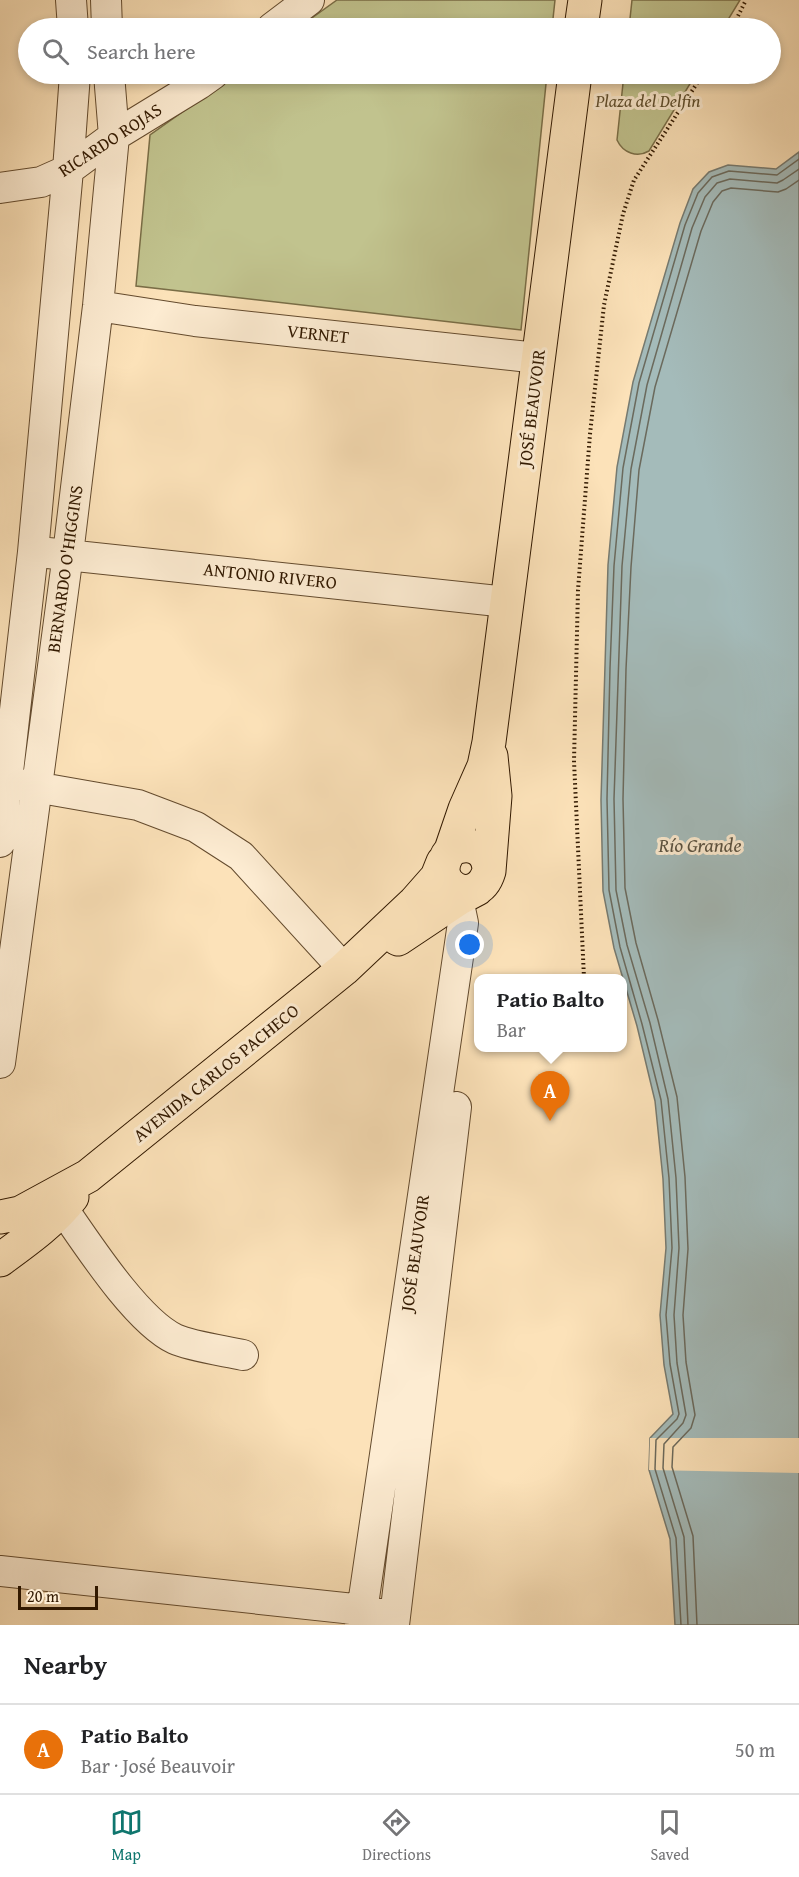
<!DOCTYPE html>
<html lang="en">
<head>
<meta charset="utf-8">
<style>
  :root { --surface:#fff; --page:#f6f6f6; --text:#202124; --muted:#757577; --line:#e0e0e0; --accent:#0f766e }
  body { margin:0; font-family:"Gentium Book Plus",serif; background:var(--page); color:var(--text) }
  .scale { position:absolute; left:18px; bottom:15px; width:80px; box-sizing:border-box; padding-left:6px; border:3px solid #321900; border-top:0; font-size:16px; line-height:21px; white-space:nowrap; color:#321900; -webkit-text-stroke:4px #fdecd2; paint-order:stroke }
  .you { position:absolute; left:470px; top:945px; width:21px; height:21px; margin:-15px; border:4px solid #fff; border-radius:50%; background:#1a73e8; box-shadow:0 0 0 9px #1a73e833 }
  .badge { display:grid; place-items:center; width:39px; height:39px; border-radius:50%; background:var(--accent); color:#fff; font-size:20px; font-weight:700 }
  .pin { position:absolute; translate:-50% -50px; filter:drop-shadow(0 2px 3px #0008) }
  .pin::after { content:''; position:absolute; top:32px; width:21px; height:18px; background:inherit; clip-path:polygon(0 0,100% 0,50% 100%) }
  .popup { position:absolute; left:474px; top:974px; width:153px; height:78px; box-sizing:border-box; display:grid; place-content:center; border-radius:12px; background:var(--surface); filter:drop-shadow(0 2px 4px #0005); font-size:20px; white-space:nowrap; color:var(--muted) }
  .popup b { font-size:22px; color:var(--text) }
  .popup::after { content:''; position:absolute; left:50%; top:100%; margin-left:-12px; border:12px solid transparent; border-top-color:var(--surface) }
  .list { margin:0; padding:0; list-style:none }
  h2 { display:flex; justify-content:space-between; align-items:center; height:78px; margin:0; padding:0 24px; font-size:26px }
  h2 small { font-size:20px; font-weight:400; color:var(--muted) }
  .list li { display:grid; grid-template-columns:39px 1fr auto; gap:18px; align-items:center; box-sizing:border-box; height:90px; padding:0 24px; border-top:2px solid var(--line) }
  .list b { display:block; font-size:22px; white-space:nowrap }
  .list p { margin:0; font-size:20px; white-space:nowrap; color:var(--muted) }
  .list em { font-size:20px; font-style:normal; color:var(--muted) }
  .icon { flex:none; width:33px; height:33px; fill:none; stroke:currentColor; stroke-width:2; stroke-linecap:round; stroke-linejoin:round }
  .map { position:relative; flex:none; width:799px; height:1625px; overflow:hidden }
  .search { position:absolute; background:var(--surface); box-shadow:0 3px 9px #0003; left:18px; right:18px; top:18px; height:66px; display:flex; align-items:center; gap:15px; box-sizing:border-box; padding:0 21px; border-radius:33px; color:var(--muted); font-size:22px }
  .sheet { height:168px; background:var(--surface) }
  nav { display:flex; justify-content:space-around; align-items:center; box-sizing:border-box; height:84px; border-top:2px solid var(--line); background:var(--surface); font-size:16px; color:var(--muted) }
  nav a { display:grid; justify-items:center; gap:3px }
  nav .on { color:var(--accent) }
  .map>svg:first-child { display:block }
  .green { fill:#c1c38e; stroke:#7a6e47; stroke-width:1.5 }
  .water { fill:#a4bbba; stroke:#767a70; stroke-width:1.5 }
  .pier { fill:#fce2b9 }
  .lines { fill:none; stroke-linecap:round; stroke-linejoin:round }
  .shore { stroke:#6b6a5d; stroke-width:1.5 }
  .minor-casing { stroke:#644b2e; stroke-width:32 }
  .major-casing { stroke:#321900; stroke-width:35 }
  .path { stroke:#321900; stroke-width:4; stroke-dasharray:1.5 3; stroke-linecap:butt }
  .minor { stroke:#fdecd2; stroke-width:30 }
  .major { stroke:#fce2b9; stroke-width:33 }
  .labels { text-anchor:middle; stroke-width:6; stroke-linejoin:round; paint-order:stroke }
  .park-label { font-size:18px; font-style:italic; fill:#5d4c2b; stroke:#fdecd2 }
  .street-label { font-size:18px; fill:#321900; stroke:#fdecd2 }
  .water-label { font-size:20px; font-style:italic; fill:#5a5241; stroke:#fdecd2 }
</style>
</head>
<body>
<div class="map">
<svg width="799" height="1625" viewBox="0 0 799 1625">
  <rect width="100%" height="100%" fill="#fce2b9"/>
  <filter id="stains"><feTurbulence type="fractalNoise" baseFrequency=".00333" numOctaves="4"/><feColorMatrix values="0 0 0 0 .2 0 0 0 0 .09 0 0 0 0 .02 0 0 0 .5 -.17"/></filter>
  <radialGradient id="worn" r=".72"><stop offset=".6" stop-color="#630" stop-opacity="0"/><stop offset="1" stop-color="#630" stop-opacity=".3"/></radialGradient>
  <path class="green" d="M337,0H555L552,28H298Z
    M632,0H740L723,28H629Z
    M236,74H547L521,330L136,286L150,135Z
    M624,74H696L649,151C637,158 623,153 617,140Z"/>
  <path class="water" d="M799,152V1625H675L670,1539L649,1470L650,1438L673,1414L664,1365L660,1315L666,1248L663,1179L655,1101L637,1026L614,948L603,891L601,800L608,565L617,467L633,382L680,223L693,189L709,172L728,165L776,169Z"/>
  <path class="pier" d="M650,1438H799V1473L649,1470Z"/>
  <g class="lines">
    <path class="shore" d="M681,1625L676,1538L655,1469L656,1440L677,1419L679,1414L670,1364L666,1315L672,1248L669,1178L661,1100L642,1024L620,947L609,890L607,799L610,668L614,566L623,468L639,383L685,225L698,193L712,177L729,171L777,175L799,159
      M688,1625L684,1537L663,1468L664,1444L683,1423L686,1415L677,1363L674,1315L679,1248L676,1178L668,1099L650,1023L627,945L616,890L614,799L622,566L631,469L647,385L692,228L705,197L717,183L730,179L777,183L783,180L799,169
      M697,1625L693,1536L672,1467L673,1447L691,1428L695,1415L686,1362L683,1315L688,1249L685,1177L677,1097L658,1020L636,943L625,888L623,799L626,669L631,567L639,470L655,387L701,231L713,202L722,191L731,188L778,192L786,189L799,180"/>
    <g class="minor-casing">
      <path id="minor" d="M71,0L73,28
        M106,0L107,28
        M272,28L309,0
        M0,188L41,182L68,170L114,136L199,84L213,74
        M98,306L195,321L538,358
        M48,553L507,602
        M18,784L138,805L196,827L241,856L344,969
        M0,842L33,552L68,170L75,74
        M0,1063L68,554L98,306L114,136L109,74
        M63,1209C88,1245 137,1321 175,1339C190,1346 225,1351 243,1355
        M0,1571L363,1610L381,1614
        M360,1625L463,923L458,899L449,884
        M394,1625L456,1107"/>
    </g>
    <g class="major-casing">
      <path id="major" d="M581,28L585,0
        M451,850L465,809L484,766L489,742L575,74
        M489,871C489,849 470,840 451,850C423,884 477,912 489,871L495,796L491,756
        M398,939L458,899L477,889
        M0,1217L20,1213L88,1176L344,969L415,902L437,877L443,862
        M0,1260C26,1241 53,1222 72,1197"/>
    </g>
    <path class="path" d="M732,28L746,0
      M584,978L574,761L578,590L590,434L604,305L623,214L634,180L703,74"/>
    <use href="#minor" class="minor"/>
    <use href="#major" class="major"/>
  </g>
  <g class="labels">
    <g class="park-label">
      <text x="648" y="107">Plaza del Delfin</text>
    </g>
    <g class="street-label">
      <text transform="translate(110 140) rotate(-33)" y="6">RICARDO ROJAS</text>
      <text transform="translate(318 334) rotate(6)" y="6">VERNET</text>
      <text transform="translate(532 408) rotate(-83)" y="6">JOSÉ BEAUVOIR</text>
      <text transform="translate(65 569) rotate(-82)" y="6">BERNARDO O'HIGGINS</text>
      <text transform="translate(270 576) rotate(6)" y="6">ANTONIO RIVERO</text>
      <text transform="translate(216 1073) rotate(-39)" y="6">AVENIDA CARLOS PACHECO</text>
      <text transform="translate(415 1253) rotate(-82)" y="6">JOSÉ BEAUVOIR</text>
    </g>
    <g class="water-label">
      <text x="700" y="852">Río Grande</text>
    </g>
  </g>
  <rect width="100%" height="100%" filter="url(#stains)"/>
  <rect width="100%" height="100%" fill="url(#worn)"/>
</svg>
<div class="scale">20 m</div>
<div class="you"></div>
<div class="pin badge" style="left:550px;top:1121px;background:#e8710a">A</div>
<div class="popup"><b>Patio Balto</b>Bar</div>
<div class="search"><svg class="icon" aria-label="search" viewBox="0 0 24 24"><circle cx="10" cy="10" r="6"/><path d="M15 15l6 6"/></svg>Search here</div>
</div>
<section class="sheet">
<h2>Nearby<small></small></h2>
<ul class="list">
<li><span class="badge" style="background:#e8710a">A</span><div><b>Patio Balto</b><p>Bar · José Beauvoir</p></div><em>50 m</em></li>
</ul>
</section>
<nav>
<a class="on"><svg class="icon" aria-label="map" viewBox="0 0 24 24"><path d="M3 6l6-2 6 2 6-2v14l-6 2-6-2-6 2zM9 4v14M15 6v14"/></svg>Map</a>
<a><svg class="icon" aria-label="directions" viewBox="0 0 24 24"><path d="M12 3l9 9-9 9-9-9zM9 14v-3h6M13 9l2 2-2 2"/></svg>Directions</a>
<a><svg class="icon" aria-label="saved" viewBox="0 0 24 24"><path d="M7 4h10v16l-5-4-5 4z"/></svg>Saved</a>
</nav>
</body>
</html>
